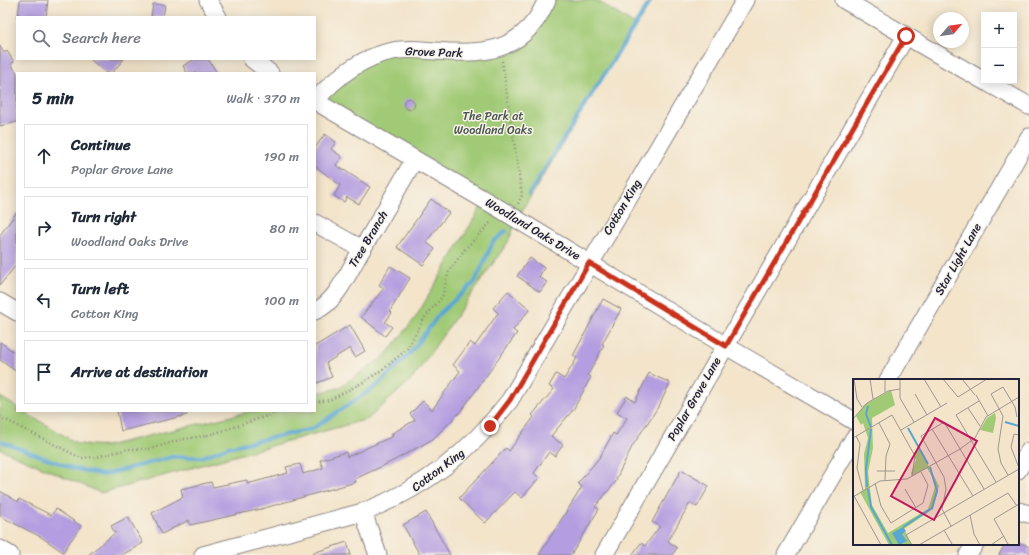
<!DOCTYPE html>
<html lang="en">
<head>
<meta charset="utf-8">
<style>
  :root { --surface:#fff; --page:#f6f6f7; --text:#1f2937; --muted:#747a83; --line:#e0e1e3 }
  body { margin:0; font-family:Sriracha,sans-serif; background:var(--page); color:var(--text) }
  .controls { position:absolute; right:12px; top:12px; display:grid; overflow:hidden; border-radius:0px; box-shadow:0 2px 10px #0003 }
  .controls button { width:36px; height:36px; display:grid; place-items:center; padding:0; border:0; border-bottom:1px solid var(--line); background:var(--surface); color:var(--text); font:20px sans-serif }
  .compass { position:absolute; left:933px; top:12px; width:36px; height:36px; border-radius:50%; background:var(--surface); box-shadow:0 2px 10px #0003; rotate:61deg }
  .stop { position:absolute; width:12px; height:12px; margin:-9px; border:3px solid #c8321e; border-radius:50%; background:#fff }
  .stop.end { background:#c8321e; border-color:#fff; box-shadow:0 1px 4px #0008 }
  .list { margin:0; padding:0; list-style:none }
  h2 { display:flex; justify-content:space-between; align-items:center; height:52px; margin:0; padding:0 16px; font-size:17px }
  h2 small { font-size:13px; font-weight:400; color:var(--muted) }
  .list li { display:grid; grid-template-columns:26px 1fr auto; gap:12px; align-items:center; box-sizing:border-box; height:64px; margin:0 8px 8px; padding:0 8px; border:1px solid var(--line); border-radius:0px }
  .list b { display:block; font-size:15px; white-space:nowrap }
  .list p { margin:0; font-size:13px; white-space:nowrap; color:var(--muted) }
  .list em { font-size:13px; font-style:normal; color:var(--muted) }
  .icon { flex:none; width:22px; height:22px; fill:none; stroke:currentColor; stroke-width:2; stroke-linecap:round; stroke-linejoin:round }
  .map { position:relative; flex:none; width:1029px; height:555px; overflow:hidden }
  .search { position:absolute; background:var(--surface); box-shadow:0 2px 10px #0003; left:16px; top:16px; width:300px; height:44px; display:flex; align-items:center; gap:10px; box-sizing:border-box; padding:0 14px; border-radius:0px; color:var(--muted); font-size:15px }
  .panel { position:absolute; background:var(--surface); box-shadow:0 2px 10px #0003; left:16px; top:72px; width:300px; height:340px; border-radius:0px }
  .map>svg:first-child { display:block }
  .green { fill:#a1ca76; stroke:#627658 }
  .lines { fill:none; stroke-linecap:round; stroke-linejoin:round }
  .stream { stroke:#5aa6d2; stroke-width:4 }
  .building { fill:#b49de0 }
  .minor-casing { stroke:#8a8382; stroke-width:19 }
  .path { stroke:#8a8382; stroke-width:2.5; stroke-dasharray:1 3; stroke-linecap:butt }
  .minor { stroke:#fff; stroke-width:17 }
  .route { stroke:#c8321e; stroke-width:5 }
  .labels { text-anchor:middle; stroke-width:3; stroke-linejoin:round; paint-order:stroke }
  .street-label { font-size:12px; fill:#22223b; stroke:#f7f3e8 }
  .park-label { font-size:12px; fill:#48544d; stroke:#f7f3e8 }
  .inset-river { fill:none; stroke:#5aa6d2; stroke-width:2 }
  .inset-road { fill:none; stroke:#9f9691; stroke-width:1 }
  .view { fill:#c2185b; fill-opacity:0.15; stroke:#c2185b; stroke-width:2 }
  .inset-edge { fill:none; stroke:#22223b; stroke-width:2 }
</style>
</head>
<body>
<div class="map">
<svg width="1029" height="555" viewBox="0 0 1029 555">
  <rect width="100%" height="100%" fill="#f7f3e8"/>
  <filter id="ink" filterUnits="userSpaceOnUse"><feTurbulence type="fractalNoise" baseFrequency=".025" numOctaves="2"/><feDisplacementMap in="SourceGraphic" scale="8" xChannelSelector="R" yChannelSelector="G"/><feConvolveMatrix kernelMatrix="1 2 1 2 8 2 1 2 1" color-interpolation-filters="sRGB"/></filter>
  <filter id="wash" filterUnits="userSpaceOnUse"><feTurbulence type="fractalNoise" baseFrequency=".012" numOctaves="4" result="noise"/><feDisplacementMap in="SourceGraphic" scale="16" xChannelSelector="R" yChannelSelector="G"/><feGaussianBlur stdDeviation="0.9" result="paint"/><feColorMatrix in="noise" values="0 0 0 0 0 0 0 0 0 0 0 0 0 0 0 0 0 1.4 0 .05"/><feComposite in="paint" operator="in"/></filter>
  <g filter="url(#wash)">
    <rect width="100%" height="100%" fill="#f3e4ca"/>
    <path class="green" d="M547,0H596L635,25L517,219L508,242L413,378L368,419L101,493L0,449V397L17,407V411H23L78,444L106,446L252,411H315V394L338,388L385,356L416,317L485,200L315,101L373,56L506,44Z"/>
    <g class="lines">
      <path class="stream" d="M529,194L651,0
        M0,441L72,468L103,475L172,457H202L228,447L312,429L378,385L411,352L441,312L475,282L493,242L506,231"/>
    </g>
    <g id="blocks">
      <path class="building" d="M20,0H48L46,17H18Z
        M153,4L165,5L163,17H151Z
        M0,46L4,53L7,51L14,62L11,64L17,73V122L0,126Z
        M90,59H124L112,73H106Z
        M195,59H208L217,73H187L183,66Z
        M403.5 104a5.5 5.5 0 1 1 11 0a5.5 5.5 0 1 1-11 0Z
        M325,134L336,142L331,149L342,157L336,165L370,187L359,204L347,197L344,202L334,196L340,185L315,166V148Z
        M431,199L449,213L426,242L435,249L423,265L397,247Z
        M17,212V264L0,285V235Z
        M530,258L544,268L539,277L547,282L540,292L517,276Z
        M390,266L410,278L390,311L392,313L385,322L392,327L385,336L361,317L384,288L379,285Z
        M508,291L530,309L513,330L517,333L461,411L433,439L391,462L355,479L356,482L261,509L190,525L189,520L162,534L152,513L183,497L181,489L211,482L213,487L247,480V484L288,473L286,467L300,464L303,474L323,468L320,460L346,452L347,457L393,436L391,434L415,420L410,414L423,401L432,410L460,371L453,365L470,342L475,346L498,313L493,308Z
        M603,299L621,309L602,344L604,345L588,375L591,377L573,410L551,436L563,445L555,456L549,452L534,473L539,478L522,498L515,492L485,523L459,498L506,448L509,451L534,417L532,415L554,389L549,386L556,374L564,379L577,358L573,356Z
        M350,325L365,351L355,357L350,348L326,363L332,377L317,383L315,377V346Z
        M0,342L17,354V372L0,360Z
        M649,373L670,383L660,404L633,445L616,479L617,480L595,507L599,509L571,555H539L582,487L578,483L600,457L613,433L616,435L627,418L617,412L627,396L635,402Z
        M117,411H187V415L121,431Z
        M681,470L709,486L697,507L690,503L668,541L677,548L672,555H632L641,543L645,546L660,526L652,522Z
        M0,491L18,502L19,499L51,515L56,509L81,526L63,552L41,537L0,516Z
        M426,512L450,555H420L403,525Z
        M128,517L143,543L122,555H88L115,533L111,526Z
        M347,542L351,555H314L313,553Z
        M1005,544H1024L1029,547V555H999Z"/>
    </g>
  </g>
  <g filter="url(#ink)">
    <use href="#blocks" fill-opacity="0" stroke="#8a8382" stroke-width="1"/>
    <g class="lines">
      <g class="minor-casing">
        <path id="minor" d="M208,0L218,17
          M844,0L984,81
          M252,59L270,73
          M985,81L1029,106
          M315,101L500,209L726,346L854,421
          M315,101C336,77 361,57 393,51C407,48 421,50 435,51C472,54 510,55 535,21C540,15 543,7 547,0
          M315,223L362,249
          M0,302L17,312
          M315,311C337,302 349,270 361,251C379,221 397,190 414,160
          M888,380L1029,137
          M1018,470L1029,451
          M1018,511L1029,514
          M363,512L378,555
          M0,549L10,555
          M203,555L363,512C425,488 470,452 510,400L745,0
          M604,555L906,36
          M786,555L854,438
          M968,555L975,544"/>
      </g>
      <path class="path" d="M502,61L522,195L518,204
        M315,402L330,400L367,380L386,367L407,349L425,317L442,297L449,271L466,248L492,221
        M0,417L81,458L96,457L129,449H151L179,440L209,435L282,411"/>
      <use href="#minor" class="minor"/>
    </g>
  </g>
  <g class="lines" filter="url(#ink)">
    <path class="route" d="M490,426L510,400L589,263L726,346L906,36"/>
  </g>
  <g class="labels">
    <g class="street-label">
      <text transform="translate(434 52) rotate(2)" y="4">Grove Park</text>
      <text transform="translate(622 207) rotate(-59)" y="4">Cotton King</text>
      <text transform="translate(533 229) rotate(31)" y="4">Woodland Oaks Drive</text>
      <text transform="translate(368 239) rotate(-59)" y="4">Tree Branch</text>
      <text transform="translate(958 259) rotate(-60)" y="4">Star Light Lane</text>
      <text transform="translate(694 399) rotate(-60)" y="4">Poplar Grove Lane</text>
      <text transform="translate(438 470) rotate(-37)" y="4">Cotton King</text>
    </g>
    <g class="park-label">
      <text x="493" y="120">The Park at<tspan x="493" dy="14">Woodland Oaks</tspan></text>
    </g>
  </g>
  <g transform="translate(853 379)">
    <rect width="166" height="166" fill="#f3e4ca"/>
    <path d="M38,11L42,26L19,39L20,69L15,93L17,110L19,126L35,154L75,130L82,108L80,99L74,89L59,97L58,94L63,81L60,74L67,70L86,107L80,130L51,150L59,166H36L7,113L12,110L11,75L15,59L10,44L8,46L3,37L11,26ZM142,34L143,39L140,54L127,51L134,39Z" fill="#a1ca76"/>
    <path d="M50,148L53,152L49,155L54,162L46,166L39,154Z" fill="#5aa6d2"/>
    <path class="inset-river" d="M15,27L13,35L18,48M152,43L166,47M55,49L75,85M14,108L13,90L18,50M15,110L18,128L39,166M50,148L79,129L84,112L77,88"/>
    <path class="inset-road" d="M1,0L4,20L9,28M17,0L20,20M32,0V13M47,0V19L61,43M71,0L88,28M90,0L105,18L134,0M109,0L122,16M62,15L74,36M123,16L135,37M126,22L103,36L143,103M115,29L127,47M0,40L14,24L35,12L47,10M26,44L37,65L33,77L32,101M79,50L120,117M48,51L94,24M166,56L161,55L158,68L166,89M3,57L7,65L4,89L10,111M0,59L39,36L62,77L59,97M24,92H42M155,96L148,84L145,70L150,37L138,15L150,8L162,28L164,38M22,104L28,127L38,144L70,124L75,106L68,93M52,110L63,129M0,115L28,166M0,118L27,102L54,100L107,70L122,59L133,38L166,18M117,136L121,155L127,166M98,147L89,130L93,110L91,98L68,57L91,43L131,110M91,151L99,165L97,166M155,165L141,140L166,125M59,166L53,156L166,90M66,166L155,114L164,127M138,166L151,157"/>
    <path class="view" d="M82,39L124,62L81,141L38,117Z"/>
    <rect width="166" height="166" class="inset-edge"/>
  </g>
</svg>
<div class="controls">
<button>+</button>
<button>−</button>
</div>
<svg class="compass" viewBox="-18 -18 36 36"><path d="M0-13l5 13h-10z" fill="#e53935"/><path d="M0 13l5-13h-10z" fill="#747a83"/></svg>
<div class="stop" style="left:906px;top:36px"></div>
<div class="stop end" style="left:490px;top:426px"></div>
<div class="search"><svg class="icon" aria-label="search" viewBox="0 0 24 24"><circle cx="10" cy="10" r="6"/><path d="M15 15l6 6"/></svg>Search here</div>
<section class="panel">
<h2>5 min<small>Walk · 370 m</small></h2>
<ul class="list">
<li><svg class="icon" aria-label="ahead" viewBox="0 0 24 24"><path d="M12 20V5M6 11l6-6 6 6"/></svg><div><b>Continue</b><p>Poplar Grove Lane</p></div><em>190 m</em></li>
<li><svg class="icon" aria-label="right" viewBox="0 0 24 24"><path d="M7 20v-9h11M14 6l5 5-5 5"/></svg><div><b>Turn right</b><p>Woodland Oaks Drive</p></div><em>80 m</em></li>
<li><svg class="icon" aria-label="left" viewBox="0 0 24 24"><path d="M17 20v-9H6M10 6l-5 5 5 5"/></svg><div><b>Turn left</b><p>Cotton King</p></div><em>100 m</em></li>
<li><svg class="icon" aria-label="arrive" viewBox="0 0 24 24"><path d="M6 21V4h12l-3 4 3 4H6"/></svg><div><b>Arrive at destination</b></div></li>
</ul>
</section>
</div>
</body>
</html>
